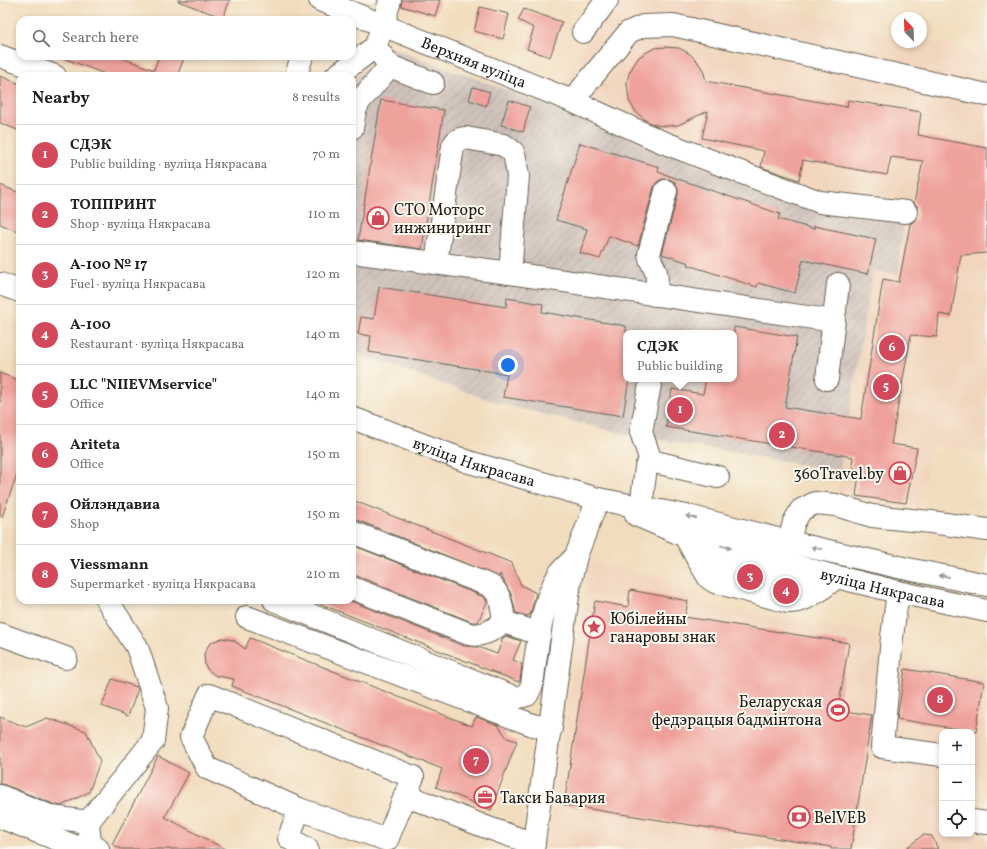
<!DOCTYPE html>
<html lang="en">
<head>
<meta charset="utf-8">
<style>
  :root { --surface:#fff; --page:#f6f6f6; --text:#222; --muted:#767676; --line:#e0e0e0; --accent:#d1495b }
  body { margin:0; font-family:Vollkorn,serif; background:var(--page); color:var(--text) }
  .controls { position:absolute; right:12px; bottom:12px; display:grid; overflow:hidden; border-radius:8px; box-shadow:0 2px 6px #0003 }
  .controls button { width:36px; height:36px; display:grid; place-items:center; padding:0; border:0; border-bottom:1px solid var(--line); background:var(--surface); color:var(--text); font:20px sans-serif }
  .compass { position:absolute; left:891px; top:12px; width:36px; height:36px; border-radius:50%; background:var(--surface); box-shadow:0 2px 6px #0003; rotate:337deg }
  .you { position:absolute; left:508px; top:365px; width:14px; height:14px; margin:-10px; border:3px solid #fff; border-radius:50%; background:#1a73e8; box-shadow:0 0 0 6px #1a73e833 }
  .badge { display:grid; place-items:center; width:26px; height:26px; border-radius:50%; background:var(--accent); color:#fff; font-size:13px; font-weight:700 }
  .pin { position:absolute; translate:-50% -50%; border:2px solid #fff; box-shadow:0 1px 4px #0006 }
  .popup { position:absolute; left:623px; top:330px; width:114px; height:52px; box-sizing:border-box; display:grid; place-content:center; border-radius:8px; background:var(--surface); filter:drop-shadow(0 1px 3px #0005); font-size:13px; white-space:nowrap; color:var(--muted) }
  .popup b { font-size:15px; color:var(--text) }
  .popup::after { content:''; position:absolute; left:50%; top:100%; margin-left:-8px; border:8px solid transparent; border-top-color:var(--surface) }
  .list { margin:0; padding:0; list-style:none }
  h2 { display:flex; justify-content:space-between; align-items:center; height:52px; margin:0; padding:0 16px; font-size:17px }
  h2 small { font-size:13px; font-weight:400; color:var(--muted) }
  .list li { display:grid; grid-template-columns:26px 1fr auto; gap:12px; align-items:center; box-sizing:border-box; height:60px; padding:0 16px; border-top:1px solid var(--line) }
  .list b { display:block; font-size:15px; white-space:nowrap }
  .list p { margin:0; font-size:13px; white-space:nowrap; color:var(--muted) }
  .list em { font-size:13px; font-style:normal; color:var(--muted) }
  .icon { flex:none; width:22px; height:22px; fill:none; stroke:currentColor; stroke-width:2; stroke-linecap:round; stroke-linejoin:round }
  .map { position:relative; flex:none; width:987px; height:849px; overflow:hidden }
  .search { position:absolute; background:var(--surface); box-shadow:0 2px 6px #0003; left:16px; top:16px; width:340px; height:44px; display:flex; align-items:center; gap:10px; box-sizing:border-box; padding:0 14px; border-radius:12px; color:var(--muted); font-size:15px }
  .panel { position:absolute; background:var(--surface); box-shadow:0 2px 6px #0003; left:16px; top:72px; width:340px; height:532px; border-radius:12px }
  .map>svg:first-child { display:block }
  .built { fill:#f1d5bd }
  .industrial { fill:url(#industrial-furrows); fill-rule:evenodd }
  .building { fill:#efa29c }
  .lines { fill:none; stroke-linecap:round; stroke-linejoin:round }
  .minor-casing { stroke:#676054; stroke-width:24 }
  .major-casing { stroke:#676054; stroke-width:24 }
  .minor { stroke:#fff; stroke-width:22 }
  .major { stroke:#fff; stroke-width:22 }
  .oneway { fill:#999 }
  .labels { text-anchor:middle; stroke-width:4; stroke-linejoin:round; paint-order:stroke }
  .street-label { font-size:16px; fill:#1c1c1c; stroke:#fbf7ec }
  .poi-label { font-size:16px; fill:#1c1c1c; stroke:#fbf7ec; text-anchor:start }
</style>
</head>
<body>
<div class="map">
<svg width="987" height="849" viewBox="0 0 987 849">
  <defs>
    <pattern id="industrial-furrows" width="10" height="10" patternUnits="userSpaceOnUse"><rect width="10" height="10" fill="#cec1ba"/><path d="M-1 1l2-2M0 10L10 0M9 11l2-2" fill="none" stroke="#b0a59f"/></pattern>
  </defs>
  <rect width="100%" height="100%" fill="#fbf7ec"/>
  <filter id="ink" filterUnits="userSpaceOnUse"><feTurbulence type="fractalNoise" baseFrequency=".025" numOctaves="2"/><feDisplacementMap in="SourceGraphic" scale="8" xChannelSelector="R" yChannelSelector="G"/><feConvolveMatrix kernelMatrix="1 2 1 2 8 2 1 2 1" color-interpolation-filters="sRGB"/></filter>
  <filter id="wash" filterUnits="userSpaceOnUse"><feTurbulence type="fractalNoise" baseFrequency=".012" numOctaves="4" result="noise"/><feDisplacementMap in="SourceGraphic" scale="16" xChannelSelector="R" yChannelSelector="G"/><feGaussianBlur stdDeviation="0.9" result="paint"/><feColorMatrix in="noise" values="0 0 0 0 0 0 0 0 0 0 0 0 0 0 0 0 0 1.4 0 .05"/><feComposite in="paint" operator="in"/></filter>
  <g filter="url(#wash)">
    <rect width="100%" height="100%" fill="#f1ddbd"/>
    <path class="built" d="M628,0H700L795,10L897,34V42H921V39L987,55V453L931,445L915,529L833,513L873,271L819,209L750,186L555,108L578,54L603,17L618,4Z
      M589,562L669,578L712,607L880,635L877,657L987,676V708L972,827V732H942V834H971V835L987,837V849H548Z"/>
    <path class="industrial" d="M390,47L457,73L458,72L545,104L750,186L819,209L904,223L898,274L873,271L840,471L620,433L501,404L352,352V80L382,55ZM626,333H734V379H626Z"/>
    <g id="blocks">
      <path class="building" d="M178,0H230L223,18L178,1Z
        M402,0H440L435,16L401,6Z
        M480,7L509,14L503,39L474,31Z
        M524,9L562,22L550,57L527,49L534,28L518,20Z
        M666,47L679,48L690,54L697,61L703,70L706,81L847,107L848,100L921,112L918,135L987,148V253L961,255L951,316L939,314L937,337L911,335L891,444L917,448L906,503L856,496L859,474L852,465L853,457L666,427L672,389L703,394L706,379H734V327L797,337L785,407L861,419L883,279L899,282L910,224L916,220L918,214V207L914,203L923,161L891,157L887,175L803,160L799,180L761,167L764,151L702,138L708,111L678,125L667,126L655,125L645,120L636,112L629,101L627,83L629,73L638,58L645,53L655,48Z
        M61,56H117L154,70L159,56H185L177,76H110L61,57Z
        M0,76L20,84V131L0,123Z
        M473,87L490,92L486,106L469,100Z
        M381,100L444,110L422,249L358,240Z
        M509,100L530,107L523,132L501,125Z
        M580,143L659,167L658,172L780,214L778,219L814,229V226L876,239L868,274L803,260L795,293L758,283L757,287L688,265L689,263L662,254L678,194V188L675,182L669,179H662L657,182L654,187L638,246L609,236L600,259L580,253L587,229L556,220Z
        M0,185L20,193V232L0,224Z
        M379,287L506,307L507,298L543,304L542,312L626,326V379H629L623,416L503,397L507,374L369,352L371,336L358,334L361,317L374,319Z
        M0,373L20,381V466L2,517L0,516Z
        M352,500L512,563L521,585L536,593L530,615L527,616L516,613L511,594L500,574L499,577L357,520H352Z
        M352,545L484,597L487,602L478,622H472L357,576H352Z
        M630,590L688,601L685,617L849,643L838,710L872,715L851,849H831V847L564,805L595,601L628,607Z
        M310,600H348L464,646L478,647L497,654L503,638L506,636L521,641L513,660L522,664L520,681L519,682Z
        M222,638L233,640L245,649L250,638L472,726L476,717L498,725L507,738L517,741L491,810L436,787L442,769L232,686L234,679L217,676L213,674L208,670L205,665L204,654L208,646L212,642Z
        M905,669L984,682L976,732L897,719Z
        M112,679L137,687L138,689L128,716L102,706Z
        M0,717L26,727L47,718L86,731L100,761L89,792L61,806L56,805L0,783Z
        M158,756L189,773L165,817L225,849H121L112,844Z
        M923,835L932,836L938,849H905Z"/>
    </g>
  </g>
  <g filter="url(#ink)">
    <use href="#blocks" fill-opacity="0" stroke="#676054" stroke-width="1"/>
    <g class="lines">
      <g class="minor-casing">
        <g id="minor">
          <path id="s1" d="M320,0L572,101L660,141L753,177L820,202L906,212"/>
          <path d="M583,32L607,0"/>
          <path d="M381,54L390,66L433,83"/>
          <path d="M0,56L55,76"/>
          <path d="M296,76L302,56"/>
          <path d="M336,76L375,47L383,26L390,0"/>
          <path d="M572,101L629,32L643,26L673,25L987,95"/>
          <path d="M352,128L355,111L359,102L390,66"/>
          <path d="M352,252L510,273L834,321"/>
          <path d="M436,263L453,146C456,140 459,138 466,138L504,145L513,152L515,158L518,176L510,273"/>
          <path d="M654,295C656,288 658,279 656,272C654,265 650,263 649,254L666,191"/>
          <path d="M827,379L838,284"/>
          <path d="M651,461L718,477"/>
          <path d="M641,507L646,467L651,461L641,432L651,379"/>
          <path d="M352,532L491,586C502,596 502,608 504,622L540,634"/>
          <path d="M685,536L697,558L820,590L837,577"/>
          <path d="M697,558L709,578L715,582L788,602C801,602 809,597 820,590"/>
          <path d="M779,580L794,522L801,510L815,503L836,505L872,516L931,522L987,530"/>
          <path d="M352,588L469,634C484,637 492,630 504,622"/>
          <path d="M898,592L892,637L882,747L942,755"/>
          <path d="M274,600L516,698L527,695L532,685C537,650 540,605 559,574C564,567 571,562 576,556"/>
          <path d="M247,617L533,725L551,729"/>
          <path d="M0,634L66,658"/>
          <path d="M209,695L413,777L387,840L299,809L207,768L191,737Z"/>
          <path d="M405,795L483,826L534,844"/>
          <path d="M0,796L52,817L88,822"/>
          <path d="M299,809L289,838L307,849"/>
          <path d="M0,817L82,849"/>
          <path d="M972,821L987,823"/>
          <path d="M98,849L90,843L88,822L153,741L157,708L137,647L107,600"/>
          <path d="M533,849L570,582L576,556L598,499"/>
        </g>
      </g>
      <g class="major-casing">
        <g id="major">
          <path d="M0,284L20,291"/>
          <path id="s2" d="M352,418L469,462L598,499L692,517L789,542L903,568L987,585"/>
          <path id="s3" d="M636,515L685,536L837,577L898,592L987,611"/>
        </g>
      </g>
      <use href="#minor" class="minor"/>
      <use href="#major" class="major"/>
    </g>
    <defs><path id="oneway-solid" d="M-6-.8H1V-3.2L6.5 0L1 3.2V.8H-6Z"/></defs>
    <g class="oneway">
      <use href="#oneway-solid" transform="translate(691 517) rotate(-167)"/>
      <use href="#oneway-solid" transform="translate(726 547) rotate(15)"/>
      <use href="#oneway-solid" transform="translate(817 548) rotate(-167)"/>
      <use href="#oneway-solid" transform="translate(944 576) rotate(-169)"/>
    </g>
  </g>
  <defs>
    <g id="shop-ring" transform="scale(1.15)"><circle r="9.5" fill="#fbf7ec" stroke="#d1495b" stroke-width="1.5"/><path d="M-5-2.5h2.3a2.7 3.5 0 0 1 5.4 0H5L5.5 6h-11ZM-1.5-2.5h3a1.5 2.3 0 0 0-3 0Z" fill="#d1495b"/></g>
    <g id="sight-ring" transform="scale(1.15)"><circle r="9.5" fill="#fbf7ec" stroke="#d1495b" stroke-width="1.5"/><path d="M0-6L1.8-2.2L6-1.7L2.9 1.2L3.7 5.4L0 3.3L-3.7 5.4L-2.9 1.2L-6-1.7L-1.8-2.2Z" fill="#d1495b"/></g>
    <g id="stadium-ring" transform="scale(1.15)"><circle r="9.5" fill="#fbf7ec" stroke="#d1495b" stroke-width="1.5"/><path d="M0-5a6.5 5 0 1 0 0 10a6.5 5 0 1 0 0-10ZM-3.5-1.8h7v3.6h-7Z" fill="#d1495b"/></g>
    <g id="office-ring" transform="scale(1.15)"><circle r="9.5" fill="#fbf7ec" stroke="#d1495b" stroke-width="1.5"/><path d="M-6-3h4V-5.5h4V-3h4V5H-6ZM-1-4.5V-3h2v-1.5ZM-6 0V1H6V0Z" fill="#d1495b"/></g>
    <g id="bank-ring" transform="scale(1.15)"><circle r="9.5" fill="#fbf7ec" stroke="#d1495b" stroke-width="1.5"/><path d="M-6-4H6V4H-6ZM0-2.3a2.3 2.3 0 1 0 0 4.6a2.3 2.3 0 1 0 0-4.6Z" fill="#d1495b"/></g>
  </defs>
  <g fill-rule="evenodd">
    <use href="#shop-ring" x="378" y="218"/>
    <use href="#shop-ring" x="900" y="473"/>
    <use href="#sight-ring" x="594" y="627"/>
    <use href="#stadium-ring" x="838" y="710"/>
    <use href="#office-ring" x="485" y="797"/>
    <use href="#bank-ring" x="799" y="817"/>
  </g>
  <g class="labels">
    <g class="street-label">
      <text dy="6" stroke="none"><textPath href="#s1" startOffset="166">Верхняя вуліца</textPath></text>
      <text dy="6" stroke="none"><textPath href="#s2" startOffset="130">вуліца Някрасава</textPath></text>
      <text dy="6" stroke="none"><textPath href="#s3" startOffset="258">вуліца Някрасава</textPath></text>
    </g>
    <g class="poi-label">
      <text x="394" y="215">СТО Моторс<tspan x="394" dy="18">инжиниринг</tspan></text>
      <text x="884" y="479" text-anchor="end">360Travel.by</text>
      <text x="610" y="624">Юбілейны<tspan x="610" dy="18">ганаровы знак</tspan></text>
      <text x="822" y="707" text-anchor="end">Беларуская<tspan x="822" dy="18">федэрацыя бадмінтона</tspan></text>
      <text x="500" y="803">Такси Бавария</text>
      <text x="814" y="823">BelVEB</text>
    </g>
  </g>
</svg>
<div class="controls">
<button>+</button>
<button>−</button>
<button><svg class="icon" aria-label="locate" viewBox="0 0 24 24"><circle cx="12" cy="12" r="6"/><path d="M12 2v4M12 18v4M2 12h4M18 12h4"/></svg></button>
</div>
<svg class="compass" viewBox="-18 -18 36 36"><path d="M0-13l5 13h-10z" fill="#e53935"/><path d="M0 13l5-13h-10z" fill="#767676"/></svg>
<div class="you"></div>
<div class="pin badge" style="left:680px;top:410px">1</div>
<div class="popup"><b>СДЭК</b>Public building</div>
<div class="pin badge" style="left:782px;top:435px">2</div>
<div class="pin badge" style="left:750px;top:577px">3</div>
<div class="pin badge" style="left:786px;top:591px">4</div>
<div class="pin badge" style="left:886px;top:387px">5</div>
<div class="pin badge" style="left:892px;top:348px">6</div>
<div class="pin badge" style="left:476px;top:761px">7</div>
<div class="pin badge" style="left:940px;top:700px">8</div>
<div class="search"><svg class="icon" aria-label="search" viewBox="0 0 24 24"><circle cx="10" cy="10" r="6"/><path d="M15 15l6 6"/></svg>Search here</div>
<section class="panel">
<h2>Nearby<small>8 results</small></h2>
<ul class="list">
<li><span class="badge">1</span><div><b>СДЭК</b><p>Public building · вуліца Някрасава</p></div><em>70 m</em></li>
<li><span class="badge">2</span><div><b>ТОППРИНТ</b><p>Shop · вуліца Някрасава</p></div><em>110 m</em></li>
<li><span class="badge">3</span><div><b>А-100 № 17</b><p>Fuel · вуліца Някрасава</p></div><em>120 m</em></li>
<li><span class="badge">4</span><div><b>А-100</b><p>Restaurant · вуліца Някрасава</p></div><em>140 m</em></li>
<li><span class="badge">5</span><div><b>LLC &quot;NIIEVMservice&quot;</b><p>Office</p></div><em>140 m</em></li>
<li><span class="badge">6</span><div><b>Ariteta</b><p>Office</p></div><em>150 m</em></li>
<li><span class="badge">7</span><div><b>Ойлэндавиа</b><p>Shop</p></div><em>150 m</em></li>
<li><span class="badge">8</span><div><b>Viessmann</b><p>Supermarket · вуліца Някрасава</p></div><em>210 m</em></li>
</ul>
</section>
</div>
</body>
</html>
